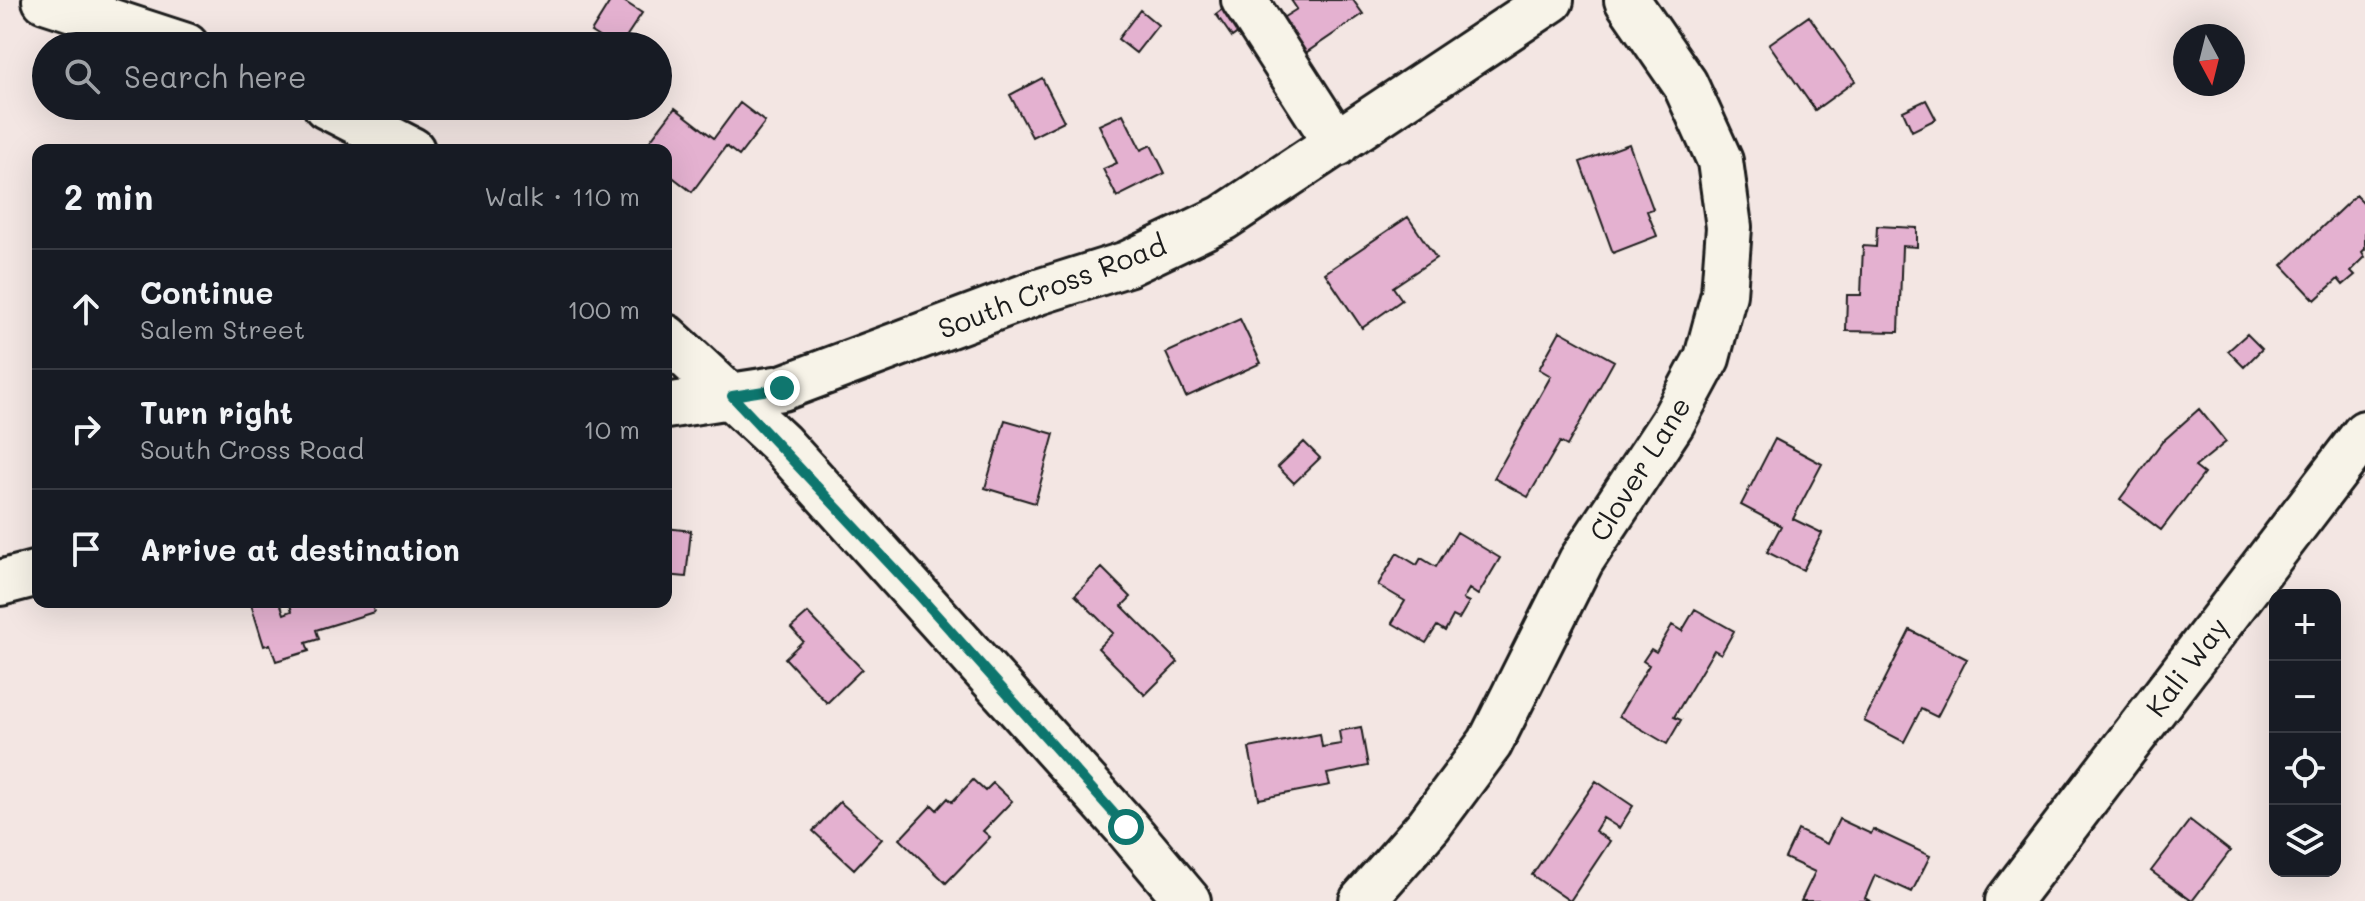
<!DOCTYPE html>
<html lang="en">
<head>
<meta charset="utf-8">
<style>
  :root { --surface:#171b24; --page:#20242c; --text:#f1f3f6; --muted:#9ea1a6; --line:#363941 }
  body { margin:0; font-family:Mali,sans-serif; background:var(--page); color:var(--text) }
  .controls { position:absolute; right:24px; bottom:24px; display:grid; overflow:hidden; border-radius:16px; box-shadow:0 8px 32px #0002 }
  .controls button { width:72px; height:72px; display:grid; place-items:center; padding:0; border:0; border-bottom:2px solid var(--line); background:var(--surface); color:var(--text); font:40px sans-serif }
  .compass { position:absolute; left:2173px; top:24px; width:72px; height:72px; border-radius:50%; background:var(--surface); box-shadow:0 8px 32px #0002; rotate:173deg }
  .stop { position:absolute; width:24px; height:24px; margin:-18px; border:6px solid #0f766e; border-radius:50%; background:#fff }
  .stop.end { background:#0f766e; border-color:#fff; box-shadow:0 2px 8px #0008 }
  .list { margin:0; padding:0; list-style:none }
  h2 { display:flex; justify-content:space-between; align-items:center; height:104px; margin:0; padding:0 32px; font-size:34px }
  h2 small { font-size:26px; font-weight:400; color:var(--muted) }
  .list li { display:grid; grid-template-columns:52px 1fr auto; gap:24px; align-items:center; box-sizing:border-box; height:120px; padding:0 32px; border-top:2px solid var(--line) }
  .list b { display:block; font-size:30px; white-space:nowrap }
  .list p { margin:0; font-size:26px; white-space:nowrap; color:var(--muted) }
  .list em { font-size:26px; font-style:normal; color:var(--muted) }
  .icon { flex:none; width:44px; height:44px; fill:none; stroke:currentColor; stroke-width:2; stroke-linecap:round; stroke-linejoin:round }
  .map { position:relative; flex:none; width:2365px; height:901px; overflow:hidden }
  .search { position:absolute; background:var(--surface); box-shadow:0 8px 32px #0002; left:32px; top:32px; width:640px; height:88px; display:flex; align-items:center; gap:20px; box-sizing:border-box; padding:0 28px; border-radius:44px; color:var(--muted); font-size:30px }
  .panel { position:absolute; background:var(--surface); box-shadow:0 8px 32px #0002; left:32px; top:144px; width:640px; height:464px; border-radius:16px }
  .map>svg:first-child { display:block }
  .building { fill:#e4b1d0; stroke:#1c1c1c; stroke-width:2 }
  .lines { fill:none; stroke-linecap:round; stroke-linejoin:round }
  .minor-casing { stroke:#1c1c1c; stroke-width:50 }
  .major-casing { stroke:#1c1c1c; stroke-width:50 }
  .minor { stroke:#f7f3e8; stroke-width:44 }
  .major { stroke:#f7f3e8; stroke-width:44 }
  .route { stroke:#0f766e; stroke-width:10 }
  .labels { text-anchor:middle; stroke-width:6; stroke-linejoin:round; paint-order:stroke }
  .street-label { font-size:28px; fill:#1c1c1c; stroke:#f7f3e8 }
</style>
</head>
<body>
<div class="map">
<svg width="2365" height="901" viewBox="0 0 2365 901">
  <rect width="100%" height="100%" fill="#f3e6e3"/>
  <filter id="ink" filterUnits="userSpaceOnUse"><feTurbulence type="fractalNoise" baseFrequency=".0125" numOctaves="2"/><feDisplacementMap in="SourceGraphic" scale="16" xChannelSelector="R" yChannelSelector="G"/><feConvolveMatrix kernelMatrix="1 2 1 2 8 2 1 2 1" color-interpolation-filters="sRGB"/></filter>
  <g filter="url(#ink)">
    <path class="building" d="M611,0H622L642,13L620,46H613L591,32Z
      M1291,0H1353L1363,14L1304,54L1281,19L1297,9Z
      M1233,1L1250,24L1232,37L1216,14Z
      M1140,10L1158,25L1136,53L1118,39Z
      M1809,16L1855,81L1815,110L1769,44Z
      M1042,78L1064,121L1032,137L1010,95Z
      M1926,100L1936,119L1912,131L1903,111Z
      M740,103L765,122L739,156L726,146L692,192L666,172V150H643L675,108L714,138Z
      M1123,114L1141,150L1151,145L1165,173L1117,197L1103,169L1117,163L1099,125Z
      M1629,144L1653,209L1647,211L1657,236L1613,253L1580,162Z
      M2356,195L2365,204V249L2362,252L2365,257L2351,271L2355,275L2343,285L2338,279L2315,300L2282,265Z
      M1408,217L1436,258L1393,287L1402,300L1362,328L1325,273Z
      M1877,226L1917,228V247L1902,246L1899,332L1846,331L1847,295H1861L1863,246L1876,247Z
      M1240,319L1261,363L1186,397L1166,353Z
      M1560,331L1614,361L1567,446L1560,442L1528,497L1494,478L1551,376L1539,369Z
      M2247,334L2262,349L2244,367L2228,351Z
      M2199,409L2226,442L2195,467L2204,474L2161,530L2120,499L2162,442Z
      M1005,420L1054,434L1035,503L985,488Z
      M1775,439L1822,464L1793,519L1822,533L1803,570L1767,552L1781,526L1741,505Z
      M1304,442L1320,458L1294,483L1278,467Z
      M666,528L691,531L686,577L666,575Z
      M1457,532L1500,558L1478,595L1469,589L1463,599L1469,602L1459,619L1453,616L1445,631L1437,626L1426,643L1392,623L1405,601L1378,585L1397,553L1417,565L1421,558L1436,567Z
      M1102,568L1131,597L1122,606L1178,662L1145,695L1098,648L1113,633L1075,595Z
      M257,602H280L284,614L292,611L289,602H371L374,612L316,630L319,639L306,643L309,651L276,661L270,644L264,646L251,604Z
      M1695,609L1734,631L1721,654L1714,650L1674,717L1681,720L1667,744L1619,716L1649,665L1643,661L1651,649L1656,652L1672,625L1682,631Z
      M808,613L862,669L827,703L785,658L803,641L791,628Z
      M1910,630L1967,659L1937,717L1921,709L1904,742L1864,721Z
      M1361,727L1368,766L1327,774L1330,785L1259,799L1249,748L1320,734L1322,747L1341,744L1339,731Z
      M973,780L985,791L993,783L1012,801L983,831L990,837L946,883L900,839L932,805L937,810L948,798L952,802Z
      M1596,781L1633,806L1619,828L1603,818L1595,831L1610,841L1570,901L1532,875Z
      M840,802L882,839L854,869L813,831Z
      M1839,819L1871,834L1873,829L1930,856L1912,892L1875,875L1865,898L1870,901H1801L1815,872L1785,858L1798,830L1827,844Z
      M2190,820L2230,851L2192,901L2151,871Z"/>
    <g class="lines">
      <g class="minor-casing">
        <path id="minor" d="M1244,0L1337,144
          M666,406L782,388L1038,292L1127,264L1223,218L1551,0
          M0,583L38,573
          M1362,901L1429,825L1490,743L1581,561L1672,423L1707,358L1724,294L1729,227L1720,161L1685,84L1627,0
          M2008,901L2365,433"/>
      </g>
      <g class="major-casing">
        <path id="major" d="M45,0L186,46
          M326,106L412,150
          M666,337L780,443L1126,827L1188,901"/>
      </g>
      <use href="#minor" class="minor"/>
      <use href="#major" class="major"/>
    </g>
  </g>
  <g class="lines" filter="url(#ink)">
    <path class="route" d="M782,388L732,396L917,593L1126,827"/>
  </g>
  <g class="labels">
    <g class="street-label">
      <text transform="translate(1052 287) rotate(-21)" y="10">South Cross Road</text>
      <text transform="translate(1640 469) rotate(-58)" y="10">Clover Lane</text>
      <text transform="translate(2187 667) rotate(-53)" y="10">Kali Way</text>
    </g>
  </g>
</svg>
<div class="controls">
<button>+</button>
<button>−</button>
<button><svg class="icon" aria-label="locate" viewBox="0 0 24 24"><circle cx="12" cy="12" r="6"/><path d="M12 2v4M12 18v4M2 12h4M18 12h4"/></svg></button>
<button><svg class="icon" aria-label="layers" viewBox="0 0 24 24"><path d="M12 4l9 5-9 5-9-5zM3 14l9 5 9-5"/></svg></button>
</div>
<svg class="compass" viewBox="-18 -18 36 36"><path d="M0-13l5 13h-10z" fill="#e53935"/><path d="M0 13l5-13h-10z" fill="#9ea1a6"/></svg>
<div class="stop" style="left:1126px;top:827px"></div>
<div class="stop end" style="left:782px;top:388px"></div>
<div class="search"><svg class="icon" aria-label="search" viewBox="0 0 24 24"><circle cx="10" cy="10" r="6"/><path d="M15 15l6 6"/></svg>Search here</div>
<section class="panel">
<h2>2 min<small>Walk · 110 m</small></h2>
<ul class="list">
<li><svg class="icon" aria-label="ahead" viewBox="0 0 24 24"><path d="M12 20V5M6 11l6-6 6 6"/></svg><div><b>Continue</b><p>Salem Street</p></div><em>100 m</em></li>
<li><svg class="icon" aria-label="right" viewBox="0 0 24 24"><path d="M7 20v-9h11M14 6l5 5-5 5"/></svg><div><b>Turn right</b><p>South Cross Road</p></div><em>10 m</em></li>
<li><svg class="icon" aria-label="arrive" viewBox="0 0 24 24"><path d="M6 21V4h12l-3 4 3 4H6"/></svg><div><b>Arrive at destination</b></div></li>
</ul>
</section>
</div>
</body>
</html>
